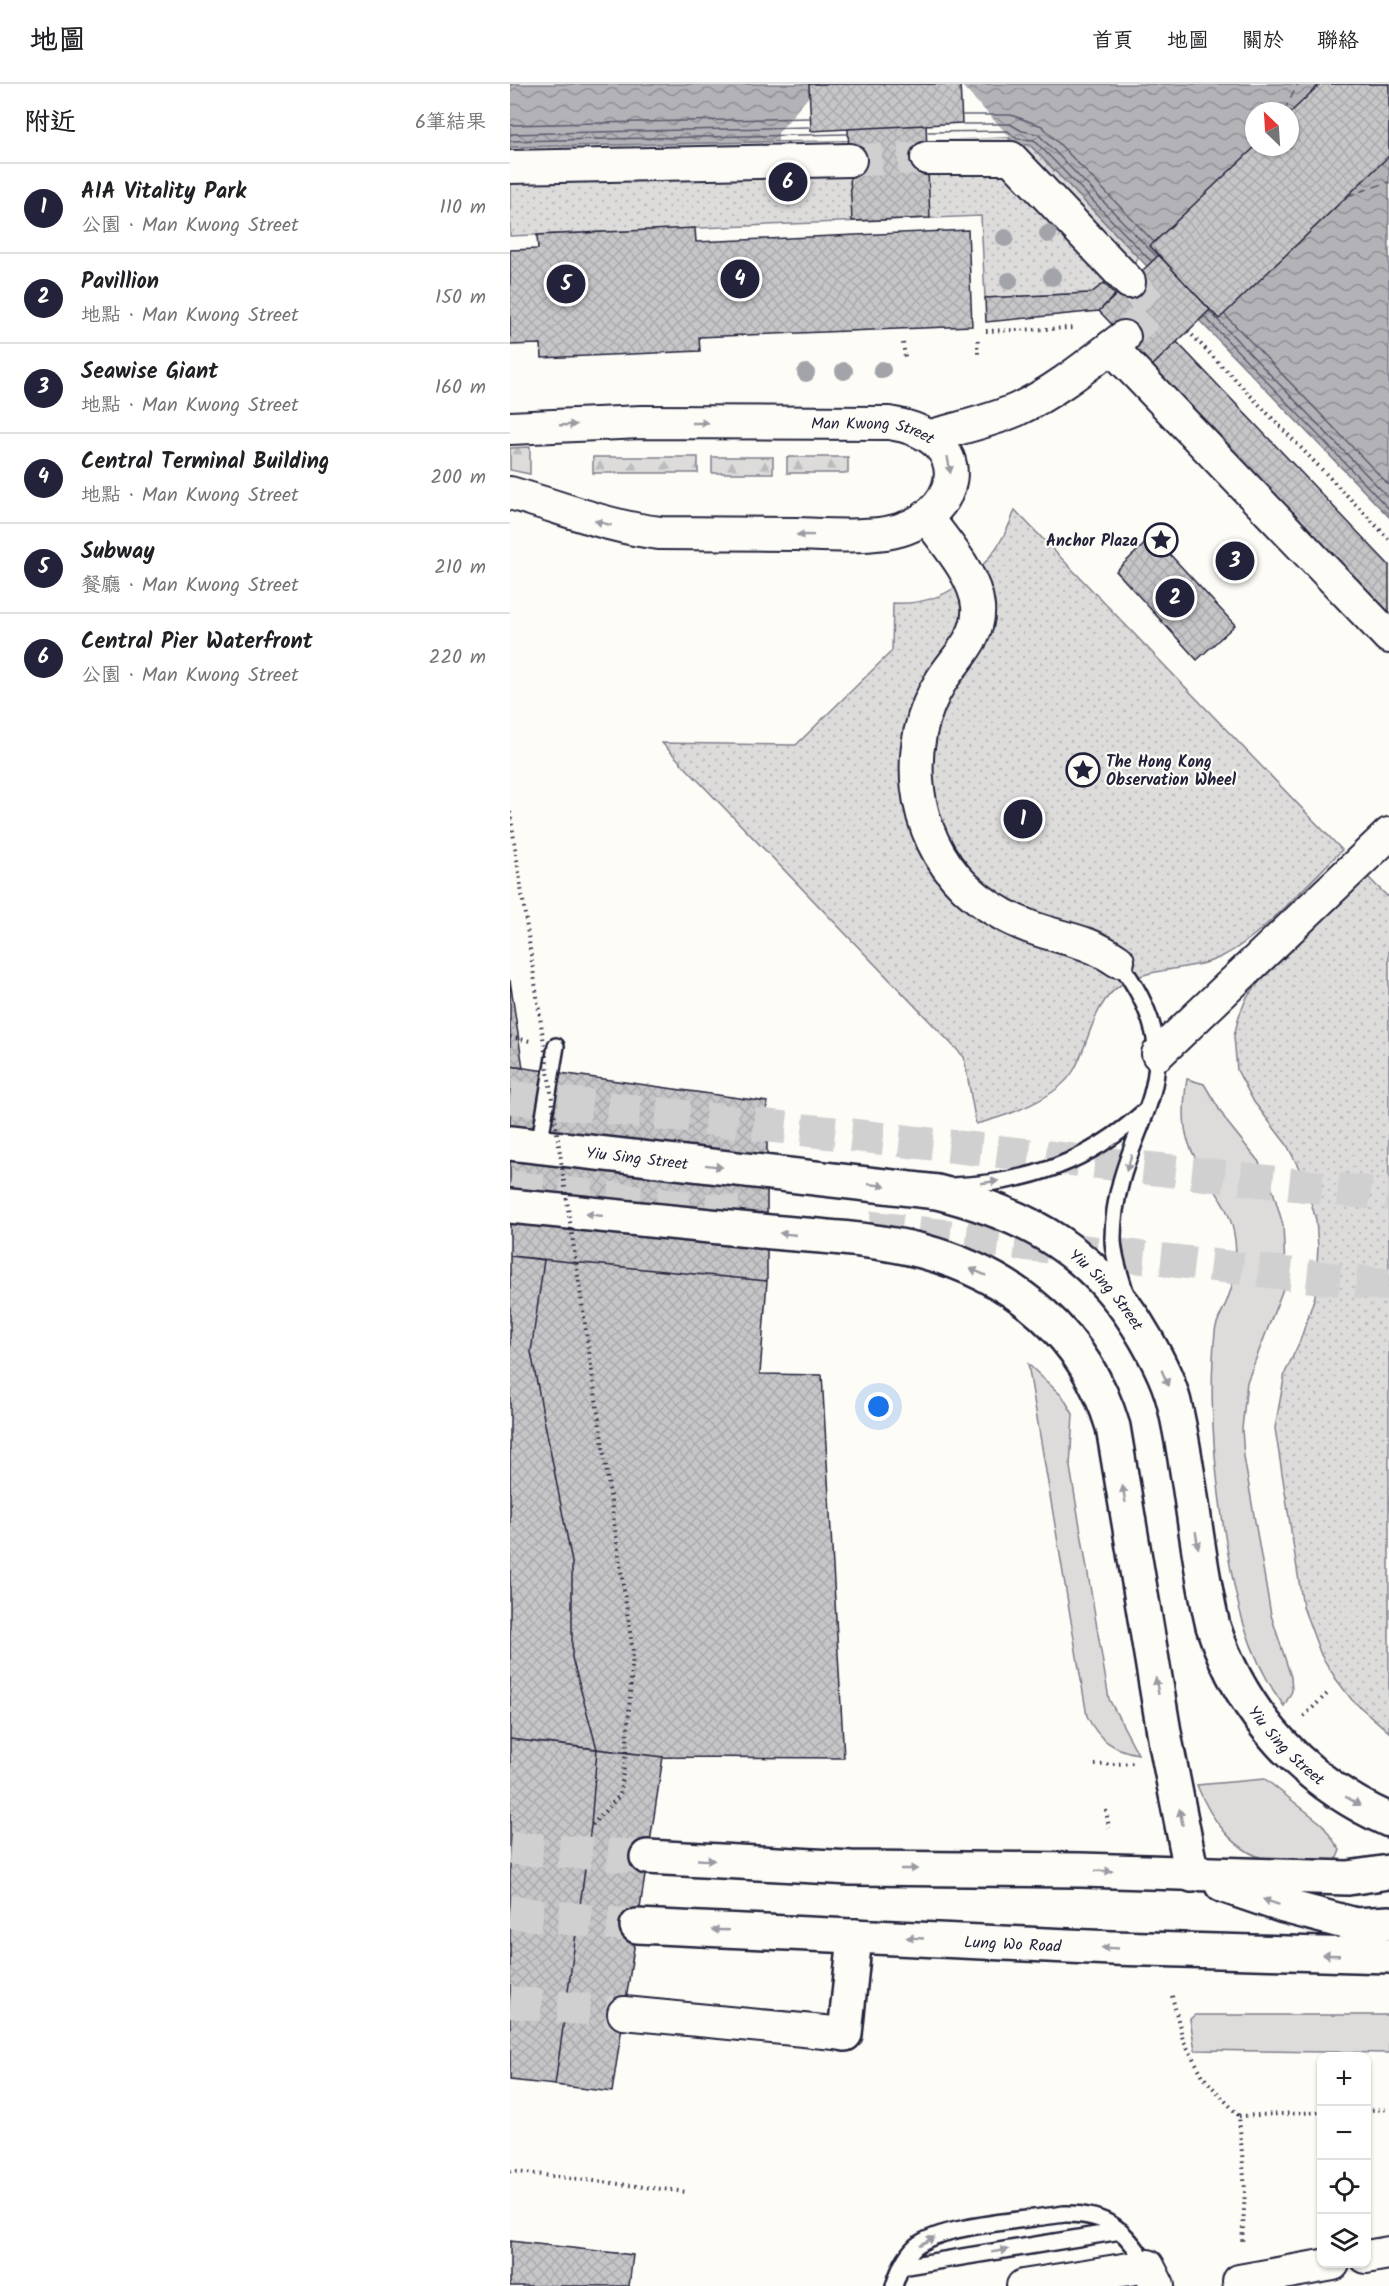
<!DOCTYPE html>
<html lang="zh-TW">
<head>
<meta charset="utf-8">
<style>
  :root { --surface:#fff; --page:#f2f2f2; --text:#202124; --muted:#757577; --line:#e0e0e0; --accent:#22223b }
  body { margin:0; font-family:Kalam,"LXGW WenKai TC",sans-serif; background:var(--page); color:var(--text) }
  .controls { position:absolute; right:18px; bottom:18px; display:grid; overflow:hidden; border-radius:12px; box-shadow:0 2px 4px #0004 }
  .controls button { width:54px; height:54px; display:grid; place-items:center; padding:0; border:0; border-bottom:2px solid var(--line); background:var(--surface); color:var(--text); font:30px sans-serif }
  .compass { position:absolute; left:735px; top:18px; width:54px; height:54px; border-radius:50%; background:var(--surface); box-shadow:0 2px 4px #0004; rotate:335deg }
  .you { position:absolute; left:369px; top:1323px; width:21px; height:21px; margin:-15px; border:4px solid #fff; border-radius:50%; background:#1a73e8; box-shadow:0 0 0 9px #1a73e833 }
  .badge { display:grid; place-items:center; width:39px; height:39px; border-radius:50%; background:var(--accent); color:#fff; font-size:20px; font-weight:700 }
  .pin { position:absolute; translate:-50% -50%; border:3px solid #fff; box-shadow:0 2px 6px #0006 }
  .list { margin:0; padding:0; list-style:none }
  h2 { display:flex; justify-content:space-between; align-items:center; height:78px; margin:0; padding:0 24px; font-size:26px }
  h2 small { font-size:20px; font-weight:400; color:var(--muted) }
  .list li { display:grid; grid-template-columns:39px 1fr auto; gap:18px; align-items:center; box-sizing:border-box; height:90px; padding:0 24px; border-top:2px solid var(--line) }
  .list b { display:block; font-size:22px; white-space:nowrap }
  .list p { margin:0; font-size:20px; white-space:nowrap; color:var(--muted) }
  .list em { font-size:20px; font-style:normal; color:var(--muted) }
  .icon { flex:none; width:33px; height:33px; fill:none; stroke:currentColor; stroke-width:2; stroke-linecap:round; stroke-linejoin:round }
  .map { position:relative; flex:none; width:879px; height:2202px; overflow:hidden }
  header { display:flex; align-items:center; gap:36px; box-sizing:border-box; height:84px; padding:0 30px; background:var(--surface); border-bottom:2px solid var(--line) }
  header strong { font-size:28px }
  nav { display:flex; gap:33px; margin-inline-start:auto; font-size:21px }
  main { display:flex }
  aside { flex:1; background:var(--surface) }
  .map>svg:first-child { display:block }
  .green { fill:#dddcdb; stroke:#807f8b; stroke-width:1.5 }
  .forest { fill:url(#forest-firs); stroke:#807f8b; stroke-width:1.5 }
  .park { fill:url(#park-dots); stroke:#807f8b; stroke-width:1.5 }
  .water { fill:url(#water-waves); stroke:#787885; stroke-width:1.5; fill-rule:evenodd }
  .pier { fill:#fdfcf7 }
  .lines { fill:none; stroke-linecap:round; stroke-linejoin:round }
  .shore { stroke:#5c5c6d; stroke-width:1.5 }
  .ferry { stroke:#545466; stroke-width:1.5; stroke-dasharray:8 6; stroke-linecap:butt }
  .building { fill:url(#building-cross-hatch); stroke:#22223b; stroke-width:1.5 }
  .street-tunnel { stroke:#d1d0d1; stroke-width:32; stroke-dasharray:32 16; stroke-linecap:butt }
  .secondary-tunnel { stroke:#d1d0d1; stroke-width:33; stroke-dasharray:33 16; stroke-linecap:butt }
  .highway-tunnel { stroke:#d1d0d1; stroke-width:33; stroke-dasharray:33 16; stroke-linecap:butt }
  .lane-casing { stroke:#22223b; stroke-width:20 }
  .street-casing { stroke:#22223b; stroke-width:36 }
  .secondary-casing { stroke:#22223b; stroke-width:38 }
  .primary-casing { stroke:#22223b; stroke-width:38 }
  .path { stroke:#22223b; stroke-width:4; stroke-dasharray:1.5 4.5; stroke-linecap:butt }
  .lane { stroke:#fdfcf7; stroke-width:15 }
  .street { stroke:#fdfcf7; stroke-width:32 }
  .secondary { stroke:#fdfcf7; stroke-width:33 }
  .primary { stroke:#fdfcf7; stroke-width:33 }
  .path-bridge { stroke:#22223b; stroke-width:4; stroke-dasharray:1.5 4.5; stroke-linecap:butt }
  .tree { fill:#a3a3aa }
  .oneway { fill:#9a9aa2 }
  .labels { text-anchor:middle; stroke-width:4.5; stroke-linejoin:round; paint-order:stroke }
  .street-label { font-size:16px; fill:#22223b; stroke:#fdfcf7 }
  .poi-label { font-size:16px; font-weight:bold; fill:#22223b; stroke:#fdfcf7; text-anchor:end }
</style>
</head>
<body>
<header>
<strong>地圖</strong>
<nav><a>首頁</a><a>地圖</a><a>關於</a><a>聯絡</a></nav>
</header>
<main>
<aside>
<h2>附近<small>6筆結果</small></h2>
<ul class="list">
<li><span class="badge">1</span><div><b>AIA Vitality Park</b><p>公園 · Man Kwong Street</p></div><em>110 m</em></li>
<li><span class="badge">2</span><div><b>Pavillion</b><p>地點 · Man Kwong Street</p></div><em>150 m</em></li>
<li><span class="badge">3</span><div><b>Seawise Giant</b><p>地點 · Man Kwong Street</p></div><em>160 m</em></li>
<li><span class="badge">4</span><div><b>Central Terminal Building</b><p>地點 · Man Kwong Street</p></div><em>200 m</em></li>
<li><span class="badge">5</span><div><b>Subway</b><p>餐廳 · Man Kwong Street</p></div><em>210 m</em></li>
<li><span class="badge">6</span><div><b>Central Pier Waterfront</b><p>公園 · Man Kwong Street</p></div><em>220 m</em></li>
</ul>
</aside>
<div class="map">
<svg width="879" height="2202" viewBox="0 0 879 2202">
  <defs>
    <pattern id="forest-firs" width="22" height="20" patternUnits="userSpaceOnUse" patternTransform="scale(1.5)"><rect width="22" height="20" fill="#dddcdb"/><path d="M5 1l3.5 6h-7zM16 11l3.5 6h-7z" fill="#bdbcbd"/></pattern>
    <pattern id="park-dots" width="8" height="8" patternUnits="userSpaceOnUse" patternTransform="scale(1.5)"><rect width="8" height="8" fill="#dddcdb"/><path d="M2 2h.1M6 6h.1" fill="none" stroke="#bdbcbd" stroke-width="1.8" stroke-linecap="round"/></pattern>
    <pattern id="water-waves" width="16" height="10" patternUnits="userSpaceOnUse" patternTransform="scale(1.5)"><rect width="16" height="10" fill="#b2b2b7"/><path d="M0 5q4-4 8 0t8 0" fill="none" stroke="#909096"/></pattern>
    <pattern id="building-cross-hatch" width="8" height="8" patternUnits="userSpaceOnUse" patternTransform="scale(1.5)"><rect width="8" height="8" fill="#c6c6c8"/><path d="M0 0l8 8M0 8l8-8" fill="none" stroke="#aaaaad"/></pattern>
  </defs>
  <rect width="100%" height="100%" fill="#fdfcf7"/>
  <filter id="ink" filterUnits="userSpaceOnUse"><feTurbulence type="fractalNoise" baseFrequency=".0167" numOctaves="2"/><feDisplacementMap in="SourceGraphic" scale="12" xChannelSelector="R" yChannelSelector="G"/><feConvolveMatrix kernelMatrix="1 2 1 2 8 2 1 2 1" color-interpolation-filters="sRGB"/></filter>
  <g filter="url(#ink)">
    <path class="green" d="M677,995L694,1000L717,1038L749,1078L763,1107L773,1141L775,1183L773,1205L737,1298L732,1345L734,1373L761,1531L781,1593L782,1607L774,1622C736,1570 725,1514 715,1452C704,1384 698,1317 705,1248C706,1236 714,1226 718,1214C725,1196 727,1175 725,1156C720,1113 688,1092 677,1054C672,1035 674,1014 677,995Z
      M518,1280L553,1313L563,1330L560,1383L599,1615L628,1670C603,1666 588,1655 577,1632Z
      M755,1695L812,1740L830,1766L825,1779C805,1778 783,1781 764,1777C725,1771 700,1734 687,1701Z
      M685,1931H879V1969L685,1966L680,1935Z"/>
    <path class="forest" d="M20,363V390L0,386V364Z
      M83,373H188V389H83Z
      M202,373H263V389H202Z
      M277,373H338V389H277Z"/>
    <path class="park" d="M450,3L520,61L629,174L581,209L475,214L471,132L0,152V63L268,57Z
      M505,426L832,766C800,797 751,853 713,872C681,888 642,882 612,900C582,919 580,958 564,986C547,1015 497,1032 466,1040L454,973L152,659L286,661L382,567L383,519C442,523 487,478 505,426Z
      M858,793L877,812L879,811V1648L842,1616L826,1595L811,1571L793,1523L765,1344L775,1289L790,1257L805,1212L808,1163L806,1136L794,1094L777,1061L744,1018L727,986L724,952L729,932L737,913L750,897Z"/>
    <path class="water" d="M0,0H879V433L520,61H500L499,53L0,63ZM744,27H780V63H744Z"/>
    <path class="pier" d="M299,0H450L500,53L339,59L338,56L268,57V49L300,11Z"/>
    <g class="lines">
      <path class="shore" d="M453,31H501L532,42L643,157
        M453,40H500L512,47L528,50L646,172
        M0,41L299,34
        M418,48L498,47L507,55L524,56L641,177
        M0,50L299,43
        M0,57L337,50
        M700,228L879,414
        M715,231L879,401
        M695,233L879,425"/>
      <path class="ferry" d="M774,27L788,0
        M837,112L879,98"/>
    </g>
    <path class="building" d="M299,0H450L452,39L301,47Z
      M810,0H879V72L709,235L640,162L745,63H780V29Z
      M416,41L420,134L342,137L338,45Z
      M185,144L186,158L458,146L462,242L189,253L190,267L32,274L31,260L0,261V166L28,165L27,151Z
      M649,171L700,226L642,282L589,227Z
      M594,199L605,211L589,227L476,238L475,214L581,209Z
      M667,258L879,481V529L642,282Z
      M643,452L725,541L687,576L606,487Z
      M0,896L13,984L0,982Z
      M0,982L257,1018V1197L0,1172Z
      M0,1172L257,1197L250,1290L312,1291L334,1674L153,1673L0,1655Z
      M0,1172L34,1176L21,1268L62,1478V1574L87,1665L0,1655Z
      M0,1655L87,1665L81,1742L45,2001L0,1996Z
      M87,1665L153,1673L102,2008L45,2001L81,1742Z
      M0,2157L123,2171L119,2202H0Z"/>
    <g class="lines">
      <path class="street-tunnel" d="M340,76L417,74
        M614,253L645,224L619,198
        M0,1918L114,1929"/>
      <path class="secondary-tunnel" d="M0,1764L137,1773
        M0,1828L127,1842"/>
      <path class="highway-tunnel" d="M0,1013L879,1111
        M0,1103L230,1129
        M359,1143L879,1201"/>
      <g class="lane-casing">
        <path id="lane" d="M608,877C698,999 604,1037 603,1154C603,1172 610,1190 615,1207
          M29,1062L46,962
          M442,1102C520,1099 578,1078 636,1026
          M391,2183L611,2147
          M384,2202C389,2187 394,2173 406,2162C432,2141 518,2136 554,2130C598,2129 615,2146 638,2182"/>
      </g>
      <g class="street-casing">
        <g id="street">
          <path d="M417,74H501L619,198"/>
          <path d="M0,83L340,76"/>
          <path d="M601,263L879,553"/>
          <path id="s1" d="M0,344L131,338L379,339C472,353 451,437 376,449C347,453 317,451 288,450C242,450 196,449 150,449C97,443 51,423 0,409"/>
          <path d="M421,352C449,344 478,338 506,326C545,308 580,279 614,253"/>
          <path d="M416,432C434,457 465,491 468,522C471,553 446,573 431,597C391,660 401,751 455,803C474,821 496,834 520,843C555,856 576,855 608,877"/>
          <path d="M648,970L879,750"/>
          <path d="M114,1929L335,1950"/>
          <path d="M856,2173L879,2169"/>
          <path d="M729,2197L823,2180"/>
          <path d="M513,2202L638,2182L648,2202"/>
        </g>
      </g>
      <g class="secondary-casing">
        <g id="secondary">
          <path d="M0,1122C80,1130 160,1138 240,1146C296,1152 357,1153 412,1167C505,1192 575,1250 603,1343L656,1660L682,1791"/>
          <path d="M137,1773L341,1784L571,1786L838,1794L879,1788"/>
          <path d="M712,1801L774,1822L846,1841L879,1839"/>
          <path id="s2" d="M127,1842L602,1864L879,1872"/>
          <path d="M335,1950L345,1852"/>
        </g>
      </g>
      <g class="primary-casing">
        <g id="primary">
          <path id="s3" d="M0,1059L427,1108C520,1131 588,1170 636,1255C649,1278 661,1301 666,1327C682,1398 686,1471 703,1542C732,1631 794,1698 879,1736"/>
        </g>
      </g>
      <path class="path" d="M476,247L565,244
        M678,247L879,455
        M468,256V270
        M393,259L395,273
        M0,953L20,957
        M794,1632L818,1609
        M585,1681L625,1679
        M596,1726L599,1744
        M662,1912L673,1956L694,1994L729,2032L735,2106L732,2161
        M856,2026L879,2025
        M729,2032L812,2028
        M0,2087L177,2108"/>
      <use href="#lane" class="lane"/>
      <use href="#street" class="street"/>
      <use href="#secondary" class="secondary"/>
      <use href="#primary" class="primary"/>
      <path class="path-bridge" d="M0,728L123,1568L116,1669L110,1711L81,1742"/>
    </g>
    <g class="tree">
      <circle cx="538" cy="150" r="9"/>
      <circle cx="495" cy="154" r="9"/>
      <circle cx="542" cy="193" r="9"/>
      <circle cx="499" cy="197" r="9"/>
      <circle cx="372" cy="286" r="9"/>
      <circle cx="334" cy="287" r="9"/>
      <circle cx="296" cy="289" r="9"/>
    </g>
    <defs><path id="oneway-solid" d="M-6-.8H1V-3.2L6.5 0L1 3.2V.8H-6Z" transform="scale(1.5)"/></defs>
    <g class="oneway">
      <use href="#oneway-solid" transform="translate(190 339)"/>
      <use href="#oneway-solid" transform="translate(58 341) rotate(-2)"/>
      <use href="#oneway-solid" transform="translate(439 381) rotate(80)"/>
      <use href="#oneway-solid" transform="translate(93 439) rotate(-165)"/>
      <use href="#oneway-solid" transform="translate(295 451) rotate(-179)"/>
      <use href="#oneway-solid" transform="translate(619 1079) rotate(109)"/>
      <use href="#oneway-solid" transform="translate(204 1082) rotate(7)"/>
      <use href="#oneway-solid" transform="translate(480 1098) rotate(-8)"/>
      <use href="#oneway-solid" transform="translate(367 1101) rotate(6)"/>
      <use href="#oneway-solid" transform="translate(84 1131) rotate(-174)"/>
      <use href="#oneway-solid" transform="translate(278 1150) rotate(-174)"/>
      <use href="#oneway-solid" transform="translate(468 1188) rotate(-156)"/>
      <use href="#oneway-solid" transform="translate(655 1294) rotate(67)"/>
      <use href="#oneway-solid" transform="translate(614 1410) rotate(-100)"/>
      <use href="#oneway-solid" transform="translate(687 1456) rotate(81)"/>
      <use href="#oneway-solid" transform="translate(647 1602) rotate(-100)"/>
      <use href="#oneway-solid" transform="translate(843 1717) rotate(30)"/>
      <use href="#oneway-solid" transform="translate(671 1733) rotate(-101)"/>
      <use href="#oneway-solid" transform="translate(196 1776) rotate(3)"/>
      <use href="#oneway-solid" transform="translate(399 1785)"/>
      <use href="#oneway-solid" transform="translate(594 1787) rotate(2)"/>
      <use href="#oneway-solid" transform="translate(761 1818) rotate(-161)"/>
      <use href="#oneway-solid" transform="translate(210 1846) rotate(-178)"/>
      <use href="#oneway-solid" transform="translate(405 1854) rotate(-177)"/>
      <use href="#oneway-solid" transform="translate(600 1864) rotate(-177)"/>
      <use href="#oneway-solid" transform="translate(821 1871) rotate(-178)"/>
      <use href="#oneway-solid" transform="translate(417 2157) rotate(-27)"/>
      <use href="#oneway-solid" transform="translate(490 2167) rotate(-9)"/>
    </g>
  </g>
  <defs>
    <g id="sight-ring" transform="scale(1.725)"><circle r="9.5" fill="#fdfcf7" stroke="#22223b" stroke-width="1.5"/><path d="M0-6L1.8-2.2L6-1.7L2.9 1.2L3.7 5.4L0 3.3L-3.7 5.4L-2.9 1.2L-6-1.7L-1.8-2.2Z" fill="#22223b"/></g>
  </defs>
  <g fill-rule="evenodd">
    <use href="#sight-ring" x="651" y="456"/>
    <use href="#sight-ring" x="573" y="686"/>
  </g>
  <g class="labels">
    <g class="street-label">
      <text dy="6" stroke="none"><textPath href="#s1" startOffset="364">Man Kwong Street</textPath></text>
      <text dy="6" stroke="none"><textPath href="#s3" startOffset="128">Yiu Sing Street</textPath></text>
      <text dy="6" stroke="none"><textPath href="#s3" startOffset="630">Yiu Sing Street</textPath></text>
      <text dy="6" stroke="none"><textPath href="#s3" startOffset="1132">Yiu Sing Street</textPath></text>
      <text dy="6" stroke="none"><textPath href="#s2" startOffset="376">Lung Wo Road</textPath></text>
    </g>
    <g class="poi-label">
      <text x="628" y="462">Anchor Plaza</text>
      <text x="596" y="683" text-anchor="start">The Hong Kong<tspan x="596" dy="18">Observation Wheel</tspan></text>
    </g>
  </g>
</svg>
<div class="controls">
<button>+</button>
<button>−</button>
<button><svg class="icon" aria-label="locate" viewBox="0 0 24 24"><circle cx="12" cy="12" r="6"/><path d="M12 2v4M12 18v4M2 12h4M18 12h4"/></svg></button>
<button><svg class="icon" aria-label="layers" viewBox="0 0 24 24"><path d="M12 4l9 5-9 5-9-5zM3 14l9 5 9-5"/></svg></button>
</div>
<svg class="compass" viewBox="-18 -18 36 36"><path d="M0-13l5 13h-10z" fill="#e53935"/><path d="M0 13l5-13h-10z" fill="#757577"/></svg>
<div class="you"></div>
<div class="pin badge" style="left:513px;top:735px">1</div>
<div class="pin badge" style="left:665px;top:514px">2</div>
<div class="pin badge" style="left:725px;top:477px">3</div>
<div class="pin badge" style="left:230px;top:195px">4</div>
<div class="pin badge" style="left:56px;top:200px">5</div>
<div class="pin badge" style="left:278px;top:98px">6</div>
</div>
</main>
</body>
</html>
